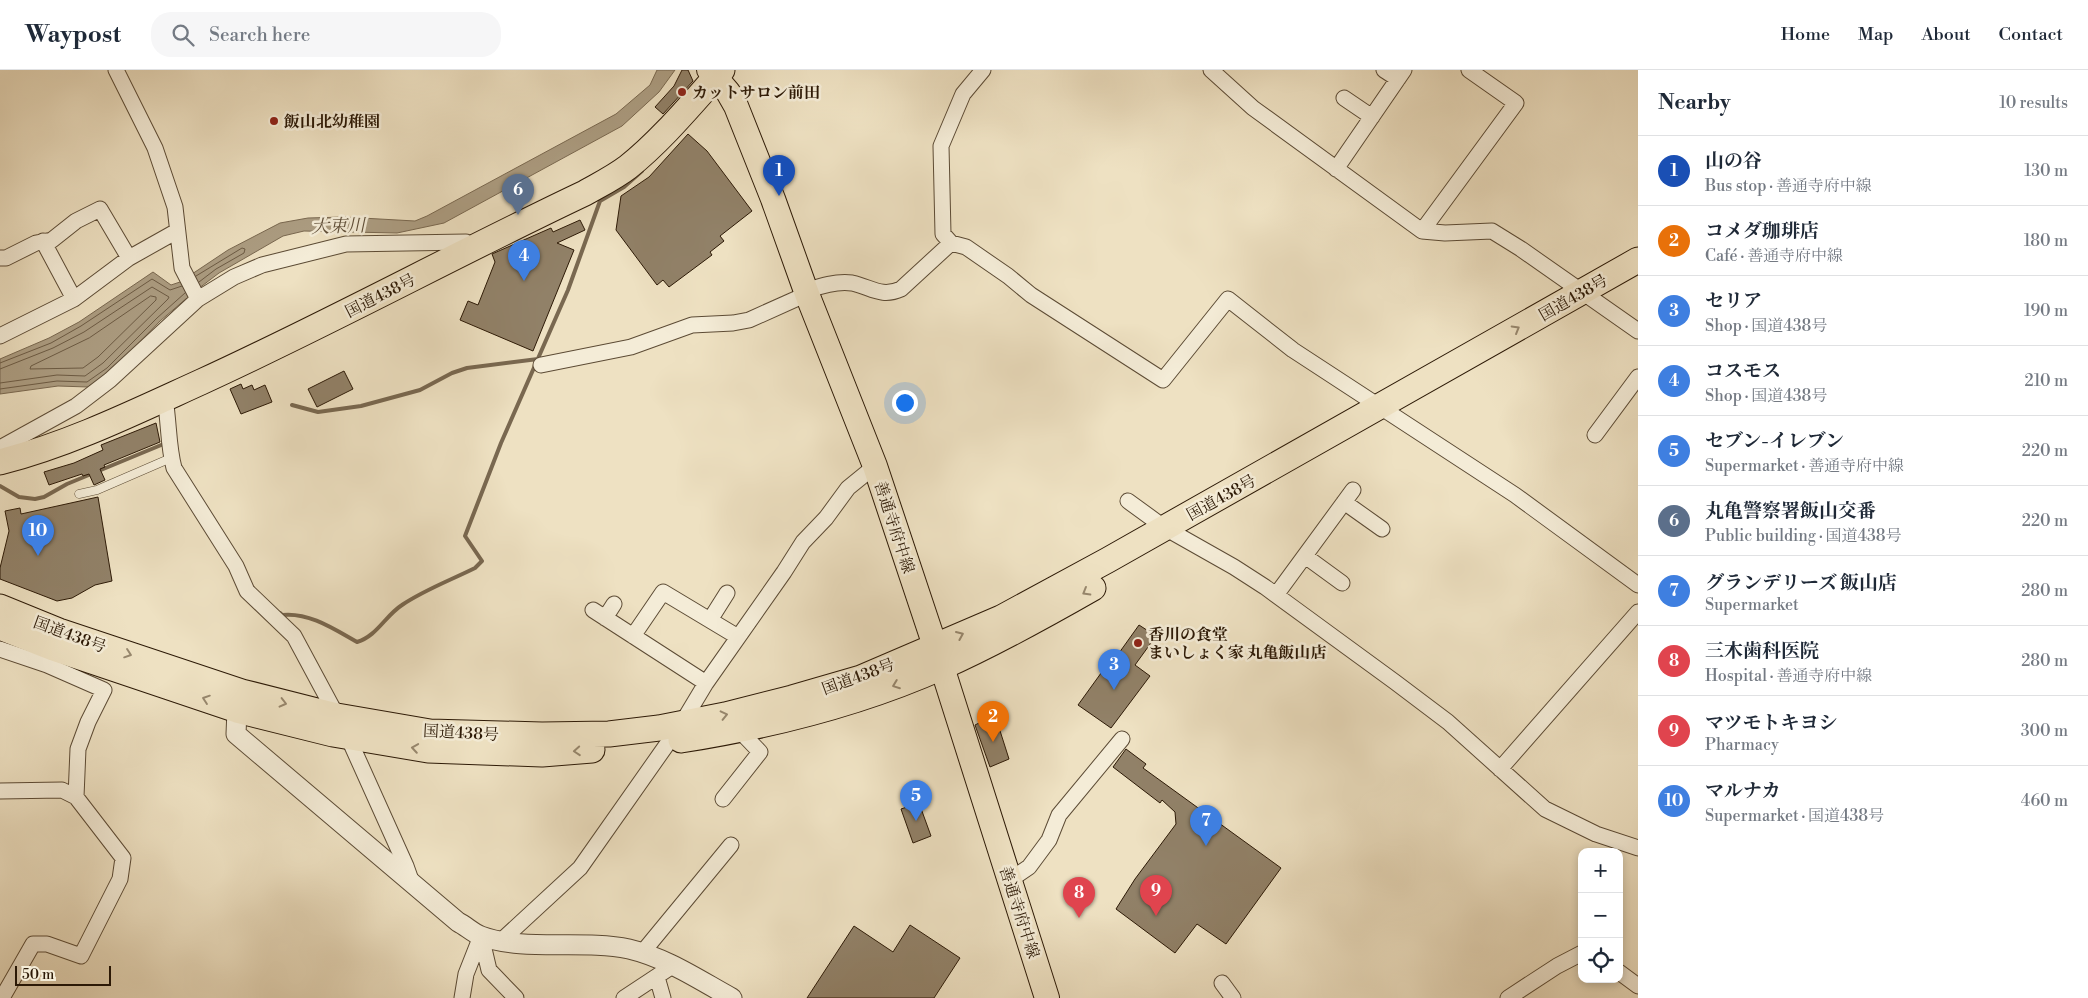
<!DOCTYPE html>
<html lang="en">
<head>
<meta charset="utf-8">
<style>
  :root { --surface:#fff; --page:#f6f6f7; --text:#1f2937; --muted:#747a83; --line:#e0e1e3; --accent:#8f2418 }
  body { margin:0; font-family:"Libre Bodoni","Noto Serif JP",serif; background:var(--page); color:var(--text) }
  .controls { position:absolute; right:15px; bottom:15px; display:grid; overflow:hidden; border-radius:10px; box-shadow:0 2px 8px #0003 }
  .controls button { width:45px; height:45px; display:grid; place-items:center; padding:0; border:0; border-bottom:1px solid var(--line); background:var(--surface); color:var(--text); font:25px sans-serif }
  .scale { position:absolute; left:15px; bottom:12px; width:96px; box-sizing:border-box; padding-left:5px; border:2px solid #2c1906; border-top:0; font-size:14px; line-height:18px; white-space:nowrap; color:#2c1906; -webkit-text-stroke:4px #f4ecd7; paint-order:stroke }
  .you { position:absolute; left:904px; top:332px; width:18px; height:18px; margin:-12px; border:4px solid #fff; border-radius:50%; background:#1a73e8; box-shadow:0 0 0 8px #1a73e833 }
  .badge { display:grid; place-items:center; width:32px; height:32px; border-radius:50%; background:var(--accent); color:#fff; font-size:16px; font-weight:700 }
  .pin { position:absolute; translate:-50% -41px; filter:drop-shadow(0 1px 2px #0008) }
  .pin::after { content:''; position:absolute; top:26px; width:18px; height:15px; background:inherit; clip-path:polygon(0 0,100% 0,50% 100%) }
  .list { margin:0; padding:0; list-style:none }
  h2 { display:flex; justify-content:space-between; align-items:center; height:65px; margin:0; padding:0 20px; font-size:21px }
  h2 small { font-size:16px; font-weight:400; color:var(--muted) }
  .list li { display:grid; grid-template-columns:32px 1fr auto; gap:15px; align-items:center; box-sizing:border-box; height:70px; padding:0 20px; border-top:1px solid var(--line) }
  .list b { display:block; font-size:19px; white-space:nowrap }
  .list p { margin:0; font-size:16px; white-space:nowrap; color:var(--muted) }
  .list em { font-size:16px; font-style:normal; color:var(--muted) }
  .icon { flex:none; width:28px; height:28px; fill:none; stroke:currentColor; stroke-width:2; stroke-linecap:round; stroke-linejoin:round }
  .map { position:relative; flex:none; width:1638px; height:928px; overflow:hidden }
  header { display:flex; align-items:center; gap:30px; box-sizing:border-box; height:70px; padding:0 25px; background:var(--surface); border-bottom:1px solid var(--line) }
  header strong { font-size:24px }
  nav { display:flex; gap:28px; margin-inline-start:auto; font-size:18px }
  .search { width:350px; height:45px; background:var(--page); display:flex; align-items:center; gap:12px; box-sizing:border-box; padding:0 18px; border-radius:20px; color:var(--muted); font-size:19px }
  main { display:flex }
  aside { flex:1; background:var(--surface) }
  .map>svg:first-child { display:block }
  .water { fill:#ac9d82; stroke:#796850 }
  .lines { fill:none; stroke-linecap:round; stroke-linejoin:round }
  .shore { stroke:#6c5b44; stroke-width:1 }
  .stream { stroke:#796850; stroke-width:4 }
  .building { fill:#918168; stroke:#2c1906 }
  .service-casing { stroke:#5c4b35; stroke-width:9 }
  .minor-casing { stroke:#5c4b35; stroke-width:17 }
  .tertiary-casing { stroke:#5c4b35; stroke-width:21 }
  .primary-casing { stroke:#2c1906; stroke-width:26 }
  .trunk-casing { stroke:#2c1906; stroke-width:27 }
  .service { stroke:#f4ecd7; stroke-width:8 }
  .minor { stroke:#f4ecd7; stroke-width:15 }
  .tertiary { stroke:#f4ecd7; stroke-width:19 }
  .primary { stroke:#eee1c2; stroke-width:24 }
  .trunk { stroke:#eee1c2; stroke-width:25 }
  .oneway { stroke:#97876d }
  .poi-dot { fill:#8f2418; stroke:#f4ecd7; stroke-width:2 }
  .labels { text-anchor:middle; stroke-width:5; stroke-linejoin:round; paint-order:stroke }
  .poi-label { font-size:16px; font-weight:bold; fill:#2c1906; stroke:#f4ecd7; text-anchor:start }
  .street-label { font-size:16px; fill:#2c1906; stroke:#f4ecd7 }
  .water-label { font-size:18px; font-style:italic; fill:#5f4e38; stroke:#f4ecd7 }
</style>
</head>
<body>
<header>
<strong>Waypost</strong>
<div class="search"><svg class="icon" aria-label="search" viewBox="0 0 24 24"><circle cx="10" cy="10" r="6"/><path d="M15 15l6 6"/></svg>Search here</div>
<nav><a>Home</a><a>Map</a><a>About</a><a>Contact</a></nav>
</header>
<main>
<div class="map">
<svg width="1638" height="928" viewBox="0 0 1638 928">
  <rect width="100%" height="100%" fill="#eee1c2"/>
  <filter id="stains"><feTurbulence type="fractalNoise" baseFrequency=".004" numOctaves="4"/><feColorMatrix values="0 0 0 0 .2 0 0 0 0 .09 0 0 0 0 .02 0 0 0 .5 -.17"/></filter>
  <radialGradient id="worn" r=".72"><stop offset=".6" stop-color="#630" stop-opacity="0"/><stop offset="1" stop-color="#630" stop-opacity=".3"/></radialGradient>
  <path class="water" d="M657,0H675L659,22L622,56L444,153L397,163L304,161L283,166L219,203L194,222L160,251L111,302L88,317L58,316L0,324V289L49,268L79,252L153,202L171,215L180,212L228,180L280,153L308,148L344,147L415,151L427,146L616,44L650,15Z"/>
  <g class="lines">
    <path class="shore" d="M196,206L242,178L245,179L244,183L216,199L199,212
      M151,226L156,227V230L98,287L83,298L30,299L31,296L89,268Z
      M0,293L51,273L81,256L152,209L170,220L182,216
      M0,299L53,278L84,262L152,217L169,227L168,229L103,293L85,306L57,305L0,313
      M0,319L57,311L87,312L107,298L157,248L185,223"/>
    <path class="stream" d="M292,335L318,342L361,336L420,320L452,303L467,298L538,289
      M0,416L19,427L35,429L44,427L67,414L166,373
      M280,543L282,545C309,542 334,559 357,572C377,566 385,546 402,535C424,520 451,510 475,498L482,491L465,466L501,373L568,220L600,131L624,117L642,101"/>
  </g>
  <path class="building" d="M682,0H688L693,11L663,44L655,37L674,16Z
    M688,64L707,81L752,141L720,166L724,171L710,182L712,185L669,217L663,210L657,215L616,160L621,126L649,107Z
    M580,150L585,160L557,173L574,180L533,281L460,250L468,231L478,235L495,192L492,184L551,158L553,162Z
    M344,301L353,319L317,337L308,319Z
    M241,314L243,319L252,315L254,320L265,315L272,332L241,344L230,319Z
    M156,353L160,372L104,395L105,397L100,399L105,410L94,415L89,404L83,406L82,404L49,415L44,402L74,393L103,380L101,375Z
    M98,427L112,511L95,515L72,528L57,531L0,509V498L9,461L5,441L20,438L21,444Z
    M1139,555L1156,566L1135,595L1150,606L1111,658L1078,635L1117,581L1119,583Z
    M995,645L1009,689L990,697L975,655Z
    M1126,679L1146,694L1143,698L1281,798L1226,874L1197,854L1175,883L1116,839L1135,809L1176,754L1175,742L1162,730L1160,733L1113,697Z
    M919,733L931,766L913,773L901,739Z
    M910,855L960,888L934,928H807L854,856L893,882Z"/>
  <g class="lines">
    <g class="service-casing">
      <path id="service" d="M79,424L97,420L171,388"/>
    </g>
    <g class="minor-casing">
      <path id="minor" d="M116,0L155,78L175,137L182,198L198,229
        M1211,0L1253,38L1422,161L1445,163L1492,161L1521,179L1638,261
        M1384,0L1398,9
        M1344,28L1372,47
        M1336,99L1404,0
        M1422,161L1516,33L1469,0
        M43,171L74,229
        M951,173L943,164L941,76L963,24L983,0
        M0,188H6L36,173L52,170L76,151L100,139L129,188
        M806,221C821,216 836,211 852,213C871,217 881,228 901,219L951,173L966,177L1008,206L1031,225L1163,310L1228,229L1293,280L1515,425L1638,515
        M0,266L74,229L129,188L177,161
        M541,295L631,277L692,255L733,253L749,250L807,224
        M165,329C169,351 168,376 174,398L236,496L247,521L294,566L337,646
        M1595,365L1638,307
        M0,378L76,336L110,310L198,229L234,207L262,195L346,174L466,172L474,177
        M1128,431L1165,458L1234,497L1265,517L1395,612L1448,652L1545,739L1596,764L1638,778
        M1344,432L1382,459
        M1305,486L1342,513
        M1276,525L1353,420
        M593,540L706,613
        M605,548L614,534
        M710,550L727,523
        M633,566L663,522L738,567
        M0,579L47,595L104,620L88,652L78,679L76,727
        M348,667L406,796L412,813
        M1500,699L1638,542
        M0,721L62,720L76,727L123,788L120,809L81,886L47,874H33L2,928
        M723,729L760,682L739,660
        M1010,810L1029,797L1049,770L1059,745L1122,669
        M481,866L489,900L516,928
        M502,870L580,798L682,653L706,613L784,502L803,472L826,448L848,418L875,396
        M642,883L731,775
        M1619,902L1638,916
        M657,907L663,928
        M1222,913L1233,928
        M462,928L466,904L481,866
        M624,928L674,895
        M1508,928L1557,896L1582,883"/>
    </g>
    <g class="tertiary-casing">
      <path id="tertiary" d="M241,627L237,640L236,664L458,852C466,856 473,863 481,866C524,882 583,869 629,879C667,888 699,910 732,928"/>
    </g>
    <g class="primary-casing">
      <path id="primary" d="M709,0L728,22L736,36L773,129L807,224L875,396L942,597L1047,928"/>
    </g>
    <g class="trunk-casing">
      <path id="trunk" d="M0,392C70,374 135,342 201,312C330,253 456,184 585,123C599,115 615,107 628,97C662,70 693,32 722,0
        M0,537L59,561L242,622L337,646L430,662L542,665L609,664L659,658L725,645L792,628L861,608L1001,548L1108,490L1638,190
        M0,557L53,578L237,640L333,664L428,680L542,684L592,680
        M681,670C770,656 859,634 942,597C994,574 1044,546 1093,518"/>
    </g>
    <use href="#service" class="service"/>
    <use href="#minor" class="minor"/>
    <use href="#tertiary" class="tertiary"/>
    <use href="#primary" class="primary"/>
    <use href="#trunk" class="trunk"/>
  </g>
  <defs><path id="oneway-chevron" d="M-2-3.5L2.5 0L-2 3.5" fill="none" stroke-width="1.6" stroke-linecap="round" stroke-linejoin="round" transform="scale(1.25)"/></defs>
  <g class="oneway">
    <use href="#oneway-chevron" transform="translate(1516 259) rotate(-30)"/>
    <use href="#oneway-chevron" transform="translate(1086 522) rotate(150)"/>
    <use href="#oneway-chevron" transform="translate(960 565) rotate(-23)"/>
    <use href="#oneway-chevron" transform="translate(128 584) rotate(19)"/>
    <use href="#oneway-chevron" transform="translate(896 615) rotate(159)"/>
    <use href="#oneway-chevron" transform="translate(206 629) rotate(-161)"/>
    <use href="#oneway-chevron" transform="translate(283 633) rotate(14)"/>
    <use href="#oneway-chevron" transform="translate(724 645) rotate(-13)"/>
    <use href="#oneway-chevron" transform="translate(415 678) rotate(-171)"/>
    <use href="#oneway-chevron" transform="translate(577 681) rotate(176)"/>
  </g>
  <g class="poi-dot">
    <circle cx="682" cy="22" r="5"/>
    <circle cx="274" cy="51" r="5"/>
    <circle cx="1138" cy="573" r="5"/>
  </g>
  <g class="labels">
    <g class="poi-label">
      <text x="692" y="28">カットサロン前田</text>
      <text x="284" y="57">飯山北幼稚園</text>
      <text x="1148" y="570">香川の食堂<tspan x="1148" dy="18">まいしょく家 丸亀飯山店</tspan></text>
    </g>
    <g class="street-label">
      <text transform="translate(380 225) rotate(-27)" y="6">国道438号</text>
      <text transform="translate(1573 227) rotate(-30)" y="6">国道438号</text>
      <text transform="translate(1221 427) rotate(-29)" y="6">国道438号</text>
      <text transform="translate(895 457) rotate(72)" y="6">善通寺府中線</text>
      <text transform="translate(70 564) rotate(20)" y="6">国道438号</text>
      <text transform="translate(858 606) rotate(-20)" y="6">国道438号</text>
      <text transform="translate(461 662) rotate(3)" y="6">国道438号</text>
      <text transform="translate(1020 842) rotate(72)" y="6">善通寺府中線</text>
    </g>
    <g class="water-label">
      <text transform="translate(338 156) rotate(-2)" y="6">大束川</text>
    </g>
  </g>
  <rect width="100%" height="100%" filter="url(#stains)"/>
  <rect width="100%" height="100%" fill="url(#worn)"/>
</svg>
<div class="controls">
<button>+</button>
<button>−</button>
<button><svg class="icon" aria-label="locate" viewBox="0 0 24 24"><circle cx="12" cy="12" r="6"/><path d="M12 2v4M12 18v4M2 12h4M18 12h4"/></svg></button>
</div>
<div class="scale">50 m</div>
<div class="you"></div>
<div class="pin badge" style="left:779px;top:126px;background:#1a4fb4">1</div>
<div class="pin badge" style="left:993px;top:672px;background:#e8710a">2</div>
<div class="pin badge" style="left:1114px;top:620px;background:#3f7fe0">3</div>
<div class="pin badge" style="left:524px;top:211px;background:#3f7fe0">4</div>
<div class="pin badge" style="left:916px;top:751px;background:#3f7fe0">5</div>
<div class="pin badge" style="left:518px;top:145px;background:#5c6f8a">6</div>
<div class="pin badge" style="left:1206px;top:776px;background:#3f7fe0">7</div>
<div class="pin badge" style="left:1079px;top:848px;background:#e0444e">8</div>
<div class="pin badge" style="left:1156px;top:846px;background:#e0444e">9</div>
<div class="pin badge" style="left:38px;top:486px;background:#3f7fe0">10</div>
</div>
<aside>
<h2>Nearby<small>10 results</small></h2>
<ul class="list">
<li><span class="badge" style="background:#1a4fb4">1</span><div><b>山の谷</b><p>Bus stop · 善通寺府中線</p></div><em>130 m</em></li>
<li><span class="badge" style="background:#e8710a">2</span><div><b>コメダ珈琲店</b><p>Café · 善通寺府中線</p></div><em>180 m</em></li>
<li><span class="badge" style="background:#3f7fe0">3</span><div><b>セリア</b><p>Shop · 国道438号</p></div><em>190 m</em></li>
<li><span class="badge" style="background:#3f7fe0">4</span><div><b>コスモス</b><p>Shop · 国道438号</p></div><em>210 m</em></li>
<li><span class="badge" style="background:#3f7fe0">5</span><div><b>セブン-イレブン</b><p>Supermarket · 善通寺府中線</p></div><em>220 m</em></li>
<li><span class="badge" style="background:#5c6f8a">6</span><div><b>丸亀警察署飯山交番</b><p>Public building · 国道438号</p></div><em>220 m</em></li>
<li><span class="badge" style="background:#3f7fe0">7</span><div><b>グランデリーズ 飯山店</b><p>Supermarket</p></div><em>280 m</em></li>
<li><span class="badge" style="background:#e0444e">8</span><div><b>三木歯科医院</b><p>Hospital · 善通寺府中線</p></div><em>280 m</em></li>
<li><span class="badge" style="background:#e0444e">9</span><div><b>マツモトキヨシ</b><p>Pharmacy</p></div><em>300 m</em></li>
<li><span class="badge" style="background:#3f7fe0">10</span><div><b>マルナカ</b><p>Supermarket · 国道438号</p></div><em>460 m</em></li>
</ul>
</aside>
</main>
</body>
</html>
